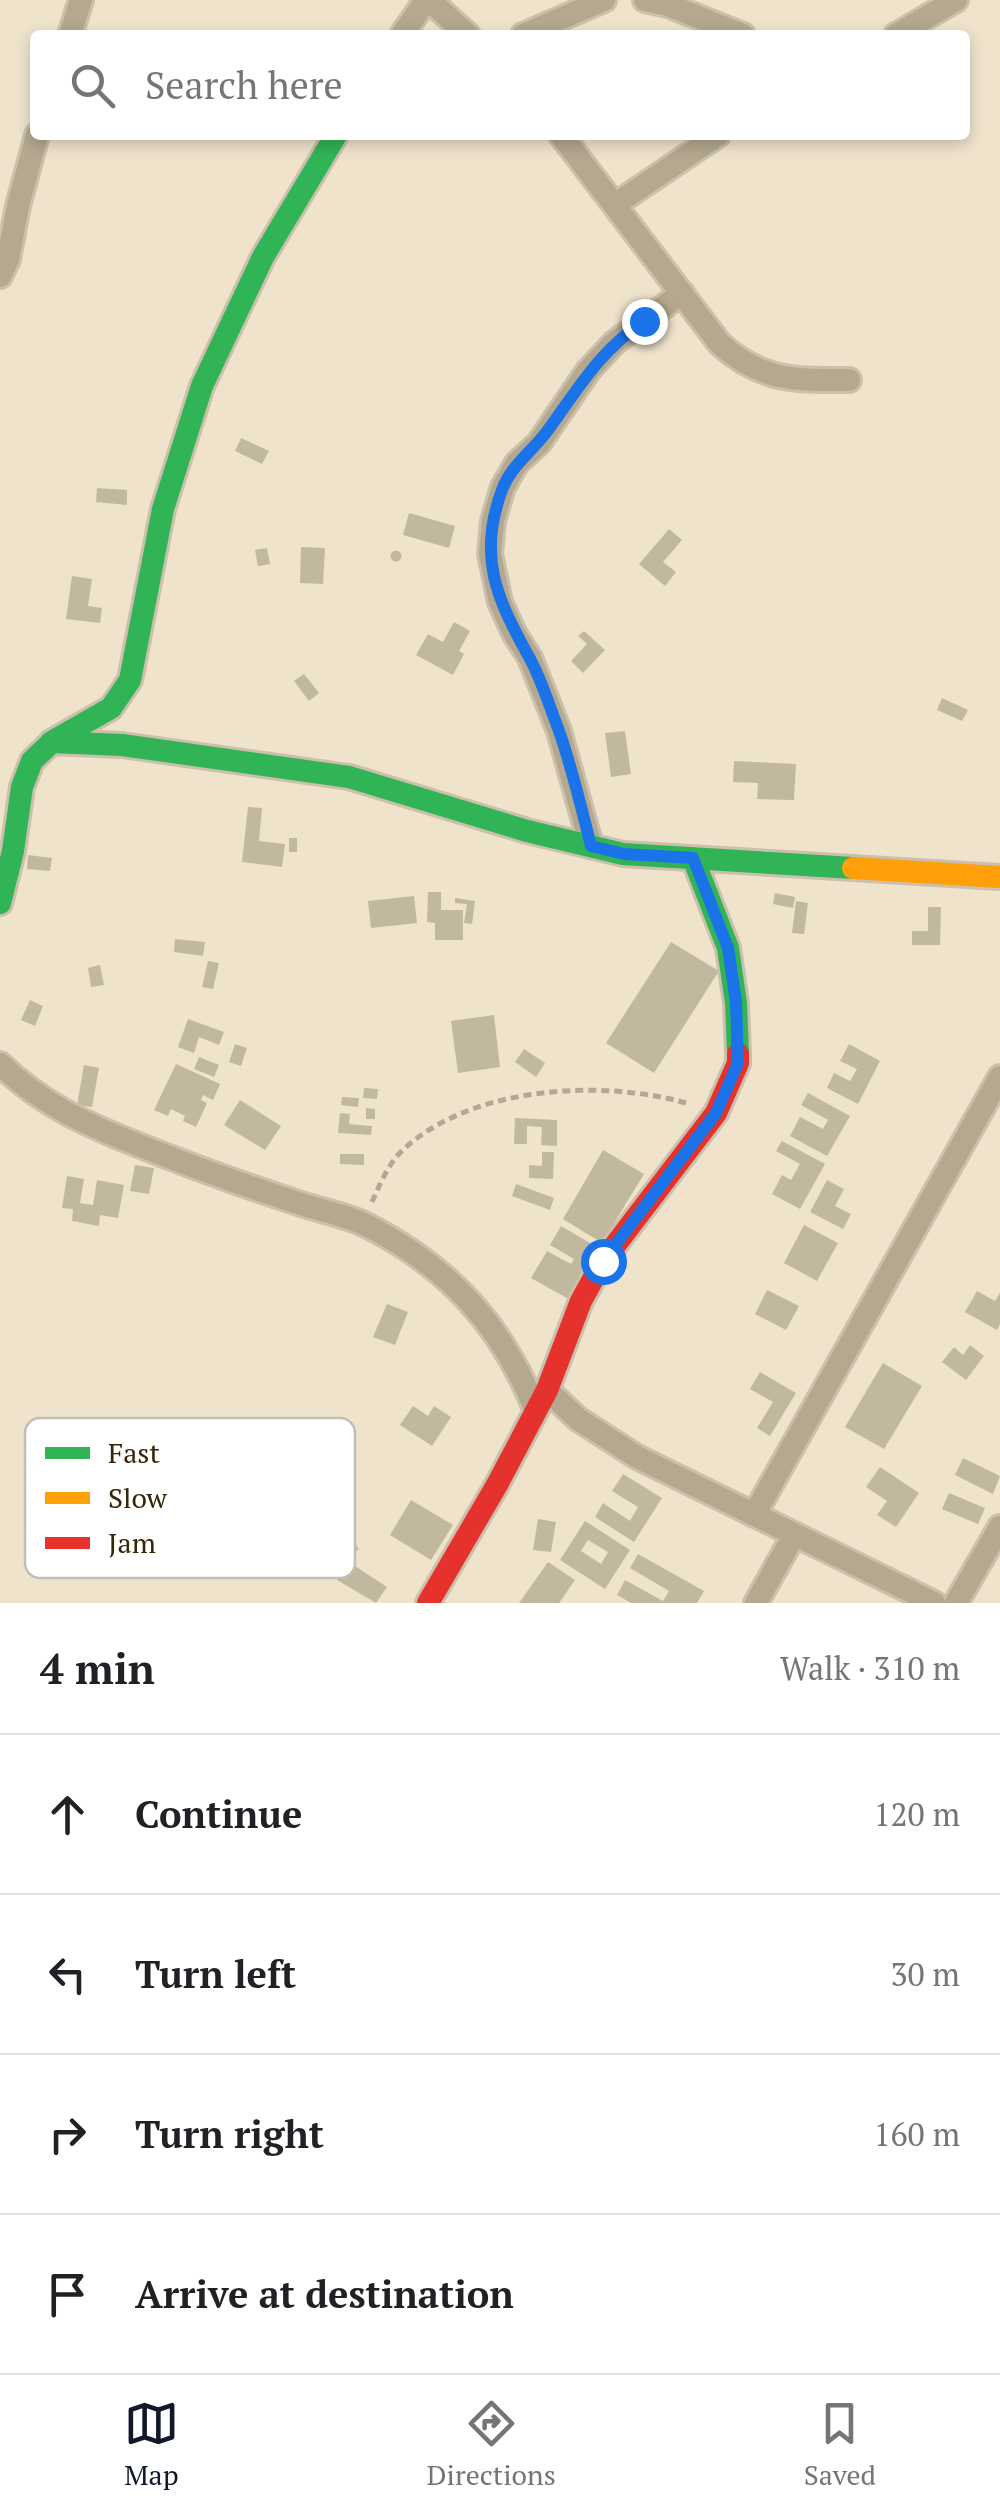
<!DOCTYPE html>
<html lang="en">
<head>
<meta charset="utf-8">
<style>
  :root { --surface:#fff; --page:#f6f6f6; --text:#202124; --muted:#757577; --line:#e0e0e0; --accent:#111827 }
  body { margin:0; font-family:"PT Serif",serif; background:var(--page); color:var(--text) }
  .stop { position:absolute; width:30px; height:30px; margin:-22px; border:8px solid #1a73e8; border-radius:50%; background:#fff }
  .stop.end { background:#1a73e8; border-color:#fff; box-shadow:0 2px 10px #0008 }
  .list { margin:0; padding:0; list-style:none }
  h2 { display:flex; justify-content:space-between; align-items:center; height:130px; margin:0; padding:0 40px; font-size:42px }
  h2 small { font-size:32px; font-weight:400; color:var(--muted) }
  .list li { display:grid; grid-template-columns:65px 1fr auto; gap:30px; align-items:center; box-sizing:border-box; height:160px; padding:0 40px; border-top:2px solid var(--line) }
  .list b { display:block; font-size:38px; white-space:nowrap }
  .list em { font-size:32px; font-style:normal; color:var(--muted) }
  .icon { flex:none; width:55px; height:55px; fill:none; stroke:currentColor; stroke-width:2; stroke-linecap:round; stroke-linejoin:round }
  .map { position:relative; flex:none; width:1000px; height:1603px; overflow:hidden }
  .search { position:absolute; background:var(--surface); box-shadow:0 5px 15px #0003; left:30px; right:30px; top:30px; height:110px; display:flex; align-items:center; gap:25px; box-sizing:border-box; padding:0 35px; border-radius:10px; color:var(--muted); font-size:38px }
  .sheet { height:770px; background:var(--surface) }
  nav { display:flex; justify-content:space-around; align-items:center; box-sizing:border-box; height:140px; border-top:2px solid var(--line); background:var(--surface); font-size:28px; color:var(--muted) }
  nav a { display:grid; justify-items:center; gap:5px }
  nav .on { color:var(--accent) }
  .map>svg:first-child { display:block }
  .building { fill:#c0b99f; fill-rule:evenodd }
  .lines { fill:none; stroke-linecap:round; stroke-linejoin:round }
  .street-casing { stroke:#cbc0ab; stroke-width:28 }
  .fast-casing { stroke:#cbc0ab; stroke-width:28 }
  .slow-casing { stroke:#cbc0ab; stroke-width:28 }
  .jam-casing { stroke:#cbc0ab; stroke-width:28 }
  .path { stroke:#b3a893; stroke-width:5; stroke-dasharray:8 5; stroke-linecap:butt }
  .street { stroke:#b4a88f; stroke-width:22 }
  .fast { stroke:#30b455; stroke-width:22 }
  .slow { stroke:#ff9f0a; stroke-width:22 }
  .jam { stroke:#e5322d; stroke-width:22 }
  .route { stroke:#1a73e8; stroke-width:12 }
  .key { fill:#fff; stroke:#c2beb5; stroke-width:2.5 }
  .key-label { font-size:28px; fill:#352607 }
</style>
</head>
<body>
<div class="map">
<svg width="1000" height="1603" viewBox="0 0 1000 1603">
  <rect width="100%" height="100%" fill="#efe3cc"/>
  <path class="building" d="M241,438L269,451L262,464L235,451Z
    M97,488L127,490V505L96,502Z
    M409,513L455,526L449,548L403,535Z
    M669,529L682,540L663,562L676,572L665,586L639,564Z
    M301,547L325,548L323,584L300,583Z
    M267,548L270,564L258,566L255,550Z
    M390.5 556a5.5 5.5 0 1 1 11 0a5.5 5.5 0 1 1-11 0Z
    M72,576L92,579L88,606L102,608L100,623L66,619Z
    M454,622L470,631L459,651L464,654L453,675L416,655L428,634L443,642Z
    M584,631L605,650L583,673L571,661L587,644L578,636Z
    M304,674L319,693L309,701L294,681Z
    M942,698L968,710L962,721L937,710Z
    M625,731L631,774L611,777L605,733Z
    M734,761L796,764L794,800L757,799L758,783L733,782Z
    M248,807L262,808L259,841L285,844L282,867L242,862Z
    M289,838H297V852H289Z
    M28,855L52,858L50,871L27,869Z
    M428,892H441V910H463V940H435V923L427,922Z
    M775,893L795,897L793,908L773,904Z
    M414,896L417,923L371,928L368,901Z
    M455,898L475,901L472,924L464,923L467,904L455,903Z
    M796,901L808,903L804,934L792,933Z
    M928,907H941L940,945H912V931H928Z
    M175,939L205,942L203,956L174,952Z
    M671,942L719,971L654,1073L606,1043Z
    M208,961L219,963L213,989L202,987Z
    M100,965L104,985L91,987L88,968Z
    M30,1000L43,1006L35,1026L21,1020Z
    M494,1015L500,1067L458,1073L451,1021Z
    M188,1019L224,1032L219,1045L199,1037L194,1053L178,1047Z
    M235,1044L247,1048L241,1066L229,1062Z
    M849,1044L880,1061L858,1104L827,1088L834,1073L850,1081L857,1069L840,1061Z
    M524,1049L545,1063L536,1077L515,1062Z
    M199,1057L219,1065L214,1077L194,1069Z
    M176,1064L220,1084L213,1100L203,1095L201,1100L207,1103L196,1127L183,1121L185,1116L171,1109L168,1116L154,1110Z
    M84,1065L99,1068L92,1107L77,1105Z
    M364,1088L378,1089L377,1099L363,1098Z
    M808,1093L850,1116L827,1156L790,1136L800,1117L823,1129L828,1120L801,1105Z
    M342,1097L359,1098L358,1107L341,1105Z
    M240,1100L281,1126L265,1150L224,1125Z
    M366,1108L375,1109V1119H366Z
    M340,1113L350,1114L349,1124L372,1126L371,1135L338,1133Z
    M515,1118L557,1120V1146L541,1145L542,1127L527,1126V1144H514Z
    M782,1141L825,1164L800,1209L772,1194L782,1175L791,1180L800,1164L776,1151Z
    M603,1150L644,1174L602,1243L563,1219Z
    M542,1152H554L553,1179L529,1178V1165L542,1166Z
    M340,1154H364V1165L340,1164Z
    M135,1165L154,1168L149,1194L130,1191Z
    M67,1176L84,1179L80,1203L93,1205L97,1180L124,1185L118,1218L100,1215L99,1226L72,1221L73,1209L62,1208Z
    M827,1180L844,1189L835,1206L851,1214L843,1229L810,1212Z
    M516,1184L554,1198L550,1210L512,1196Z
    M804,1225L838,1243L817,1281L784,1263Z
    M561,1226L602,1250L572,1301L531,1278L547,1251L571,1264L574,1259L550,1245Z
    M767,1290L799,1306L786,1330L755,1314Z
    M977,1291L995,1301L1000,1293V1324L997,1330L965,1312Z
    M387,1304L408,1312L395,1345L373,1337Z
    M970,1345L984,1356L966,1380L942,1362L954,1347L963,1355Z
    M883,1363L922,1386L884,1449L845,1427Z
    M760,1372L796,1393L770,1436L757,1428L773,1402L750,1389Z
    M413,1406L428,1416L434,1406L451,1417L432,1446L400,1425Z
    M963,1458L1000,1476L993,1494L955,1475Z
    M880,1467L919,1493L896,1527L877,1515L887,1501L866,1487Z
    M623,1474L662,1498L634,1542L595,1517L603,1503L630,1521L638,1507L612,1491Z
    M949,1493L985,1508L978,1524L942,1509Z
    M411,1500L453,1525L431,1560L390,1535Z
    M538,1519L556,1522L551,1552L533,1550Z
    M585,1521L630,1550L605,1589L560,1560ZM588,1540L608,1552L601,1564L581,1551Z
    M350,1537L359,1549L331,1567L323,1555Z
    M638,1554L704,1591L697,1603H631L617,1595L625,1580L663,1601L669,1591L630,1568Z
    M349,1562L387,1587L376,1603L337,1580Z
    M548,1562L575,1580L559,1603H519Z"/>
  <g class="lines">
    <g class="street-casing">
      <path id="street" d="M429,0L468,35
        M645,0L668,5L743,35
        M70,35L81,0
        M402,35L426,0
        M523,35L604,0
        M896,35L956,0
        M561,135L720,344C763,382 795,380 849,380
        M616,204L718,135
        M0,276L8,259L18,206L37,135
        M591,846L559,731L530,658L514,633L500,602L490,554L493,521L503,487L517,463L539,443L588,371L614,343L682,293
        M0,1064C40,1103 85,1124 136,1144C190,1166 246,1186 301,1204C322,1211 346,1215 366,1225C449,1267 502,1325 536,1411
        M547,1390L578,1419L637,1457L934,1603
        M754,1515L1000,1077
        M756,1603L794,1535
        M956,1603L1000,1527"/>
    </g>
    <g class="fast-casing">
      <path id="fast" d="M51,742L122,745L349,777L527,831L623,854L853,868
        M693,858L728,948L736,1003L738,1054
        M0,903L13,851L22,787L32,761L53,741L111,708L130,680L163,509L202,386L263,257L336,135"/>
    </g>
    <g class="slow-casing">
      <path id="slow" d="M853,868L1000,877"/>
    </g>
    <g class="jam-casing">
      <path id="jam" d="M428,1603L498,1483L547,1390L581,1301L603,1261L716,1113L738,1063V1054"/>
    </g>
    <path class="path" d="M372,1202C380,1184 389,1162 404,1149C472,1086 602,1079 686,1103"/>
    <use href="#street" class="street"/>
    <use href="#fast" class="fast"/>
    <use href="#slow" class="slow"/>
    <use href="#jam" class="jam"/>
  </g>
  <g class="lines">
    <path class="route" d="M603,1261L716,1113L738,1063L736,1002L728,948L693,858L624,854L591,846C581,807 572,767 558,728C549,705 541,678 529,657C497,599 477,557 502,490C511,465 533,451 548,430C580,386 598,353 644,321"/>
  </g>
  <rect x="25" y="1418" width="330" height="160" rx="15" class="key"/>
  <rect x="45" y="1447" width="45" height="12" fill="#30b455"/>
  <rect x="45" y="1492" width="45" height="12" fill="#ff9f0a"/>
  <rect x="45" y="1537" width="45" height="12" fill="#e5322d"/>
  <g class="key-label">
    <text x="108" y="1463">Fast</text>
    <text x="108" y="1508">Slow</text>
    <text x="108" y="1553">Jam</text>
  </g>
</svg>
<div class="stop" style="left:603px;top:1261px"></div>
<div class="stop end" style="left:644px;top:321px"></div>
<div class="search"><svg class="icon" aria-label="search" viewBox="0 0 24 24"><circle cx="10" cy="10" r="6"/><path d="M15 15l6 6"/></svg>Search here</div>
</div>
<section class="sheet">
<h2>4 min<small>Walk · 310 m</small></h2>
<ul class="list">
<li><svg class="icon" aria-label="ahead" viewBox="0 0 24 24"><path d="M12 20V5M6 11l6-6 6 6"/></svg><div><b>Continue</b></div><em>120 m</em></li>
<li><svg class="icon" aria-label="left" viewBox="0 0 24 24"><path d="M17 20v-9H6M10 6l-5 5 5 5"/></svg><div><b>Turn left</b></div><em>30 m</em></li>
<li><svg class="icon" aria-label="right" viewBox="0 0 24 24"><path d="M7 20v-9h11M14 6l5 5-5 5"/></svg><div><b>Turn right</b></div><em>160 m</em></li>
<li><svg class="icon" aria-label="arrive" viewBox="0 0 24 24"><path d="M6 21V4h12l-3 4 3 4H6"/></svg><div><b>Arrive at destination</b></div></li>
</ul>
</section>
<nav>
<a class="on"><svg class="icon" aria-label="map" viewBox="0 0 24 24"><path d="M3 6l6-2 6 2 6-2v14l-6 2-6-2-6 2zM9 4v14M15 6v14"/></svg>Map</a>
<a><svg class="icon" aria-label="directions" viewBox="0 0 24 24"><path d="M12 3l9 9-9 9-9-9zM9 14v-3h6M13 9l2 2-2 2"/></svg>Directions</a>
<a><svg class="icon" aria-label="saved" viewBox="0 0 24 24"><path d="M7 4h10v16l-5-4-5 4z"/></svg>Saved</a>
</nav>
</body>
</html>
